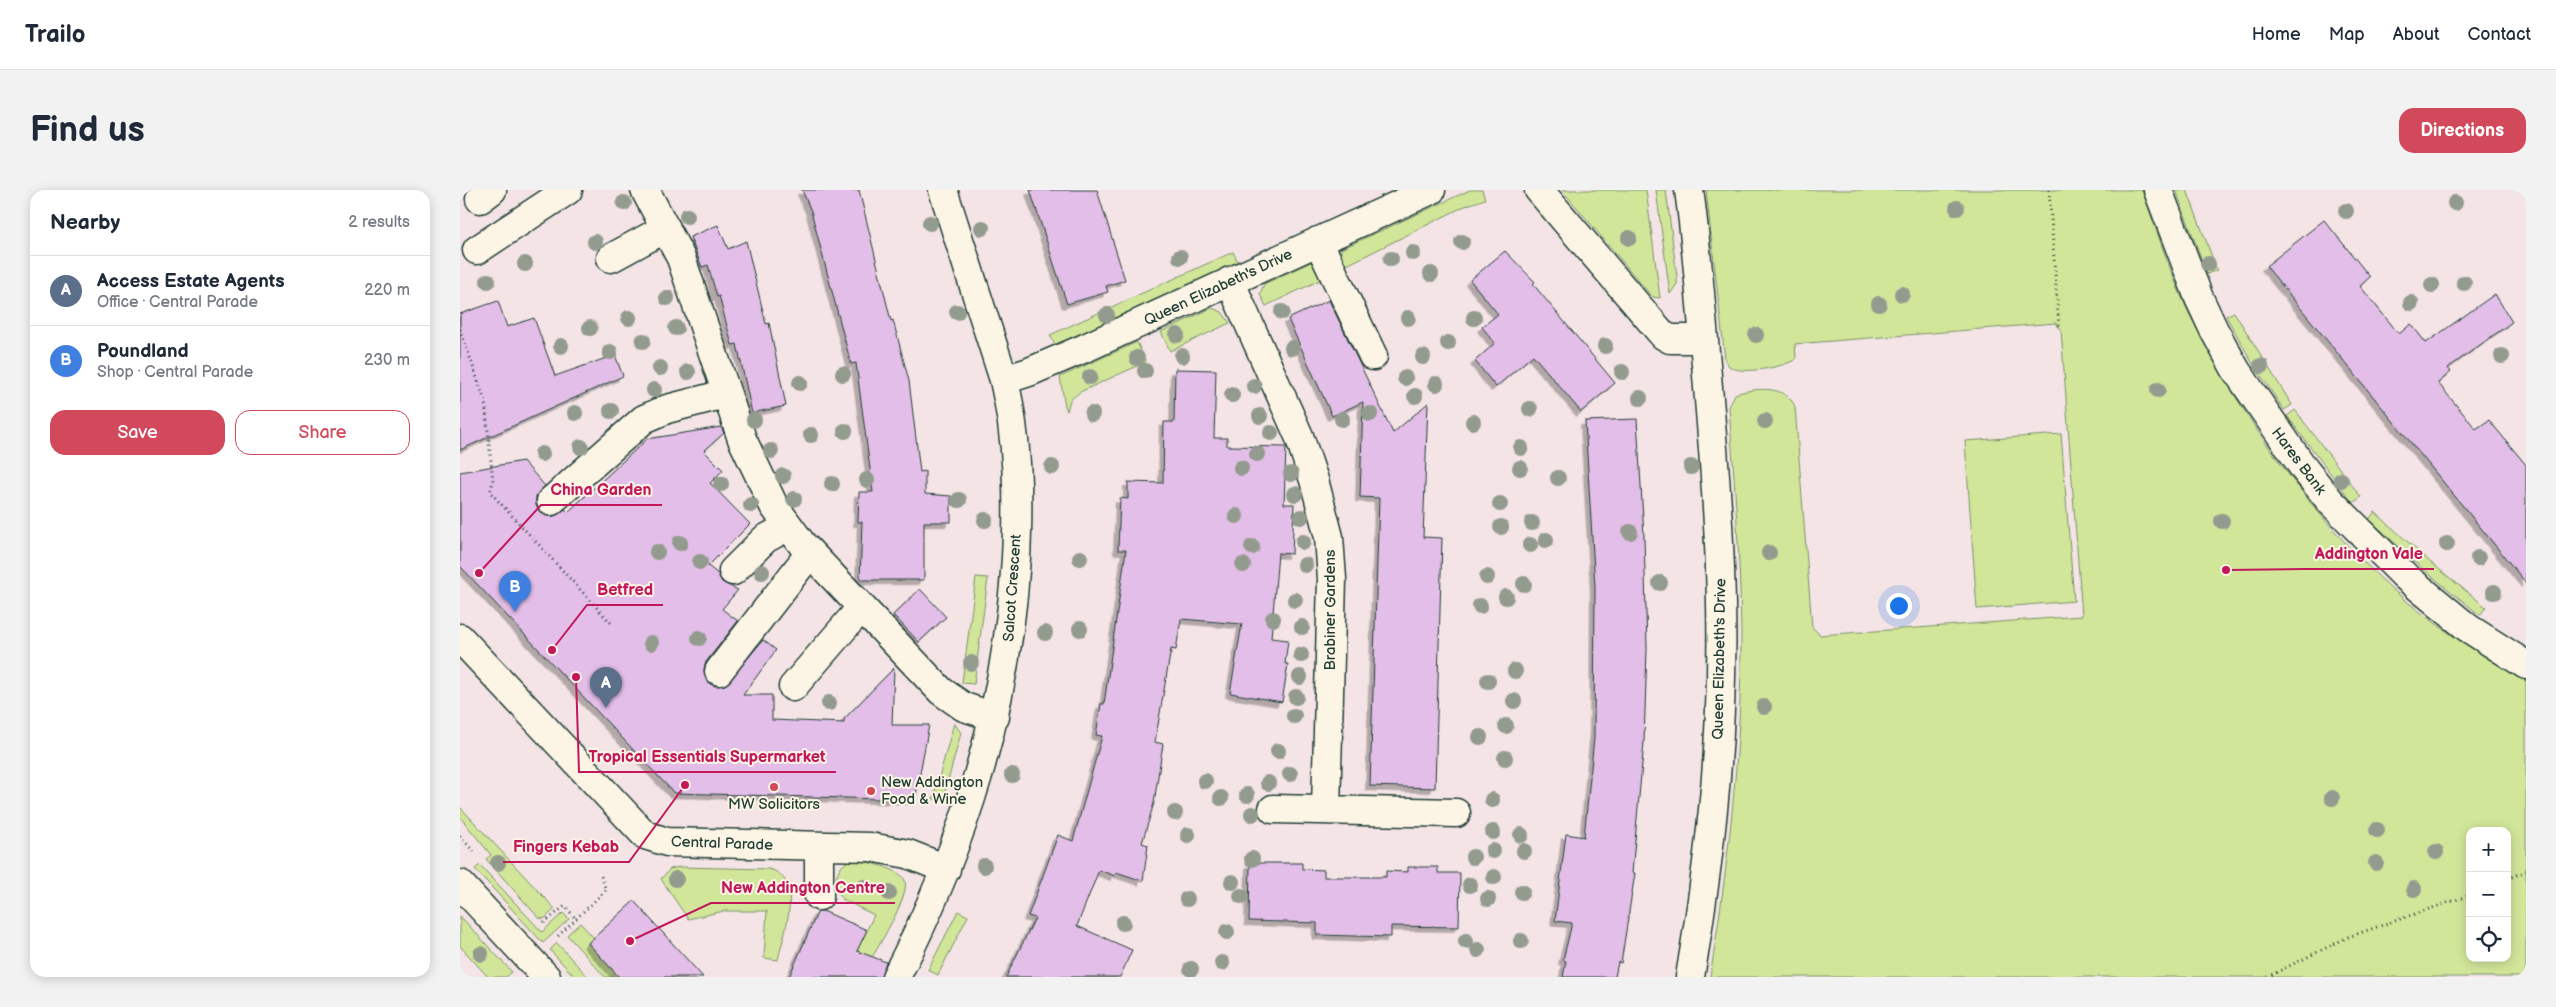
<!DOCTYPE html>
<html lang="en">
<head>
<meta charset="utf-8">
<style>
  :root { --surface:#fff; --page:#f2f2f3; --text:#1f2937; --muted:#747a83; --line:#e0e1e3; --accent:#d1495b }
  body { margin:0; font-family:"Balsamiq Sans",sans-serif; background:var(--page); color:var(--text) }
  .controls { position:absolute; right:15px; bottom:15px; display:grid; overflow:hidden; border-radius:10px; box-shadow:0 2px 12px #0003 }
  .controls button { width:45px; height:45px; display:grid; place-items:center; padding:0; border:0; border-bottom:1px solid var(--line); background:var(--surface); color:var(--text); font:25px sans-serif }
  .you { position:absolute; left:1438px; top:415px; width:18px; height:18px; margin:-12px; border:4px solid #fff; border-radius:50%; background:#1a73e8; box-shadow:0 0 0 8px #1a73e833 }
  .badge { display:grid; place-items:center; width:32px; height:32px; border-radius:50%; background:var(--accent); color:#fff; font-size:16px; font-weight:700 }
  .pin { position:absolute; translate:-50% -41px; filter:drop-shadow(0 1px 2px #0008) }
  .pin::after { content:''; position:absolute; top:26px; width:18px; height:15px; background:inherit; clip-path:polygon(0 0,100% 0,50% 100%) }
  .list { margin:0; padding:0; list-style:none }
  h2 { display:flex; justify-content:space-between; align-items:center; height:65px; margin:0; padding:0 20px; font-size:21px }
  h2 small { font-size:16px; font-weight:400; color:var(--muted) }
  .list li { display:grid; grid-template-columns:32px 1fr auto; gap:15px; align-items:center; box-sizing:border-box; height:70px; padding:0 20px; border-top:1px solid var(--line) }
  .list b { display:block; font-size:19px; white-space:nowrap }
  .list p { margin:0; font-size:16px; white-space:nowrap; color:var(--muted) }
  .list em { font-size:16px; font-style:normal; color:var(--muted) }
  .actions { display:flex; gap:10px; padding:15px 20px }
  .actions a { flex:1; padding:11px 0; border:1px solid var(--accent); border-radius:15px; text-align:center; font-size:18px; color:var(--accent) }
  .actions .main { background:var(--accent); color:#fff }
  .icon { flex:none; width:28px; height:28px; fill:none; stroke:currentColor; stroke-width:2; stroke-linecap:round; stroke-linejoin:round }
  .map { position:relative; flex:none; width:2066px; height:787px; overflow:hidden; border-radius:15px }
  header { display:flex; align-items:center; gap:30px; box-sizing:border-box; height:70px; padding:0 25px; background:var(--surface); border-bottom:1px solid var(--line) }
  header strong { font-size:24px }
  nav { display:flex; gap:28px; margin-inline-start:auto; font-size:18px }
  .intro { display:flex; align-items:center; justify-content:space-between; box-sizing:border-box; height:120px; padding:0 30px }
  h1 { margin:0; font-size:35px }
  .button { padding:12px 22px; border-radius:15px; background:var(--accent); color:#fff; font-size:18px; font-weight:700 }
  main { display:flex; gap:30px; padding:0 30px }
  aside { flex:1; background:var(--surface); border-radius:15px; box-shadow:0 2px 12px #0003 }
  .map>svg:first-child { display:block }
  .green { fill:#d2e69a; stroke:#789267; fill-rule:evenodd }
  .building { fill:#e3bee8; stroke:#1f3d34; filter:url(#shadow) }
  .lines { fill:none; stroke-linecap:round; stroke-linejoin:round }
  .minor-casing { stroke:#1f3d34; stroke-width:31 }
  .path { stroke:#1f3d34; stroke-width:3; stroke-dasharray:1 4; stroke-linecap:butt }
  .minor { stroke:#fcf5e5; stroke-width:28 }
  .tree { fill:#939b8f }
  .poi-dot { fill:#d1495b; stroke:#fcf5e5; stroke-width:2 }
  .labels { text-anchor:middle; stroke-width:4; stroke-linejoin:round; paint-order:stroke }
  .street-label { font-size:15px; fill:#1f3d34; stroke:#fcf5e5 }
  .poi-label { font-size:15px; fill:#1f3d34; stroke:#fcf5e5; text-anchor:start }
  .leader { fill:none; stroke:#c2185b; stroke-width:2 }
  .callout-dot { fill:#c2185b; stroke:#fcf5e5; stroke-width:2 }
  .callout-label { font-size:16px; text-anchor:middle; font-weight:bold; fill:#c2185b; stroke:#fcf5e5; stroke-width:4; stroke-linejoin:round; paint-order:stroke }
</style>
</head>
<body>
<header>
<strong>Trailo</strong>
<nav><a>Home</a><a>Map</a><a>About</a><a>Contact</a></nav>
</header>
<div class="intro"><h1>Find us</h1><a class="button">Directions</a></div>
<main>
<aside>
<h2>Nearby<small>2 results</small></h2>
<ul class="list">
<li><span class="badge" style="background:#5c6f8a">A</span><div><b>Access Estate Agents</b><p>Office · Central Parade</p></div><em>220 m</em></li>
<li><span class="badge" style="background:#3f7fe0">B</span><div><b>Poundland</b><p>Shop · Central Parade</p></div><em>230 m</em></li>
</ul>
<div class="actions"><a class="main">Save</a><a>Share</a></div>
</aside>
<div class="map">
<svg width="2066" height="787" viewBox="0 0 2066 787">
  <defs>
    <filter id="shadow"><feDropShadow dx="-4.5" dy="4.5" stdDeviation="0" flood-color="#0004"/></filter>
  </defs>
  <rect width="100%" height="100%" fill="#f4e4e6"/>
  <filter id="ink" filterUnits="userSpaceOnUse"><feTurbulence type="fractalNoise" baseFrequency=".02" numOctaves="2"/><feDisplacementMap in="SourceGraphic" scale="10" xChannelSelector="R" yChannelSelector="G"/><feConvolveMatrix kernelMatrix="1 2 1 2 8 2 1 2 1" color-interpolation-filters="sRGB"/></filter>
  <g filter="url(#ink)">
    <path class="green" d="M1010,0H1022L1025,9L1005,16L881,78V59Z
      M1102,0H1186L1200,108L1193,107L1188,102Z
      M1196,0H1206L1217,87V94L1210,104Z
      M1246,0H1682C1699,46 1713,94 1736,137C1783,228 1853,328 1930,397C1970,433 2019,464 2066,491V787H1250C1265,696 1276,604 1280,512C1284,414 1276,315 1269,217L1275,204C1295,198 1326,194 1335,217L1352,437L1360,445L1622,426L1601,140L1596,133L1335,154L1336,169C1325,177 1280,186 1269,176C1267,174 1267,172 1265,169ZM2010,641H2047V768H2010Z
      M1716,0H1727L1757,80L1747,84Z
      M773,62L778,72L595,155L590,145Z
      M851,72L864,88L806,116L800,104L804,94Z
      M752,118L762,122L770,133L710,161L701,142Z
      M1774,122L1832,215L1824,220L1793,174L1766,126Z
      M677,152L686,172L620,202L610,210L607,221L605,216L600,187Z
      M1835,220L1901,307L1893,313L1827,226Z
      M1601,244L1614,411L1517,419L1505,251Z
      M1915,322L1970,372L2026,417L2020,425L1963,379L1909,329Z
      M516,387L528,388L514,494L502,493Z
      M494,533L501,543L483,609H473Z
      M0,617L95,719L84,729L79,728L26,669L31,665L0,627Z
      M392,670C404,671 441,678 445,691C450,706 416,760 407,776L397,761L414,725L382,709L375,695C376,685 381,672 392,670Z
      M20,675L82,742L103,723L109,729L83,753L15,679Z
      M220,677L308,679C346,687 323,745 318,770L304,768L307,721H264L228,729L201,689L210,679Z
      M498,721L508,726L478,785L468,780Z
      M0,726L52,782L46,787H28L0,756Z
      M120,733L134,748L128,753L159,787H145L107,745Z
      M97,753L128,787H115L90,760Z"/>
    <path class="building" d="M342,0H399L431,131L433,130L449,191L460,282L465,281V304L491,306V332H464V390H400L402,332H398L399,302H413L396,173L391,174L351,21Z
      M570,0H637L665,90L646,96L648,102L607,114Z
      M1864,30L1910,87L1900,96L1939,144L1951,134L1966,153L2035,104L2052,132L1988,178L1991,182L1978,193L2016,239L2029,230L2066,275V393L1806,76Z
      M258,35L268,59L286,51L306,134L309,133L326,216L292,223L277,154L272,155L259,106L257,107L248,75L242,77L230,47Z
      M1045,61L1075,92L1073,94L1155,193L1121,222L1073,165L1036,197L1015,171L1035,153L1022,137L1038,124L1010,90Z
      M869,110L933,243L968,213L963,347L982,348L975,598L910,596L919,308L900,307L903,212L872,226L828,129Z
      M38,111L47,137L74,128L95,186L155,165L163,186L0,260V124Z
      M715,179L756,180L754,248H767V256L826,257L824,314H834L832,364L818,363L811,448L828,450L825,474H828L822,512L770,503L782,434L721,429L716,460L711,459L695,552L703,554L694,613L682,653L688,655L683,691L656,682L655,686L639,680L617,736L672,760L660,787H546L575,728L568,726L598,645L613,651L642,546L636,545L641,514H644L666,360H658L660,308L668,309V292L703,293L704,232H714Z
      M1177,229L1184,346L1187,458L1184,552L1172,683H1175L1161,773L1158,772L1155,787H1103L1106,771L1103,770L1112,733L1095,731L1106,644L1124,647L1134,548L1135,397L1125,231Z
      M261,237L264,243L244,261L263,280L250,293L290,334L248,376L258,384L262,392L278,400L262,419L278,431L246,472L244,479L245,487L250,494L256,496L265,495L303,450L316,460L283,505H312V530L384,533V529L434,478L432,535H469L455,610L214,603L0,376V282L63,271L85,296L76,306V315L79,321L86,326H94L105,319L108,322L187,249Z
      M460,399L486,427L459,452L433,425Z
      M790,673H842V679L864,680V687H926V681L948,682V677H978V683H1000L999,737L931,736V747L857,745V733L789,731Z
      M174,711L243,787H159L128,753Z
      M358,721H363L407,740L397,761L426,772L421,787H329Z"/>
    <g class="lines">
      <g class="minor-casing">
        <path id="minor" d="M185,0L221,68L282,249L314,316L342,354L481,501L504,517L535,527
          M1079,0L1203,145L1210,149H1244
          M1229,0C1237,57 1241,116 1246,174C1256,288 1265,404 1260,519C1257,609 1245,698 1230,787
          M1698,0L1739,108L1754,140L1776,180L1845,280L1871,312L1946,387L2008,438L2066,475
          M20,9L32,0
          M858,51L913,166
          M17,60L108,0
          M151,68L206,38
          M770,91L839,246L854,290L869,347L872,389L866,619
          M544,190L569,182L625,158L971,0
          M91,311L184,229L207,219L265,204
          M273,381L305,349L327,337
          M0,448L185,645L207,652L410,657L448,664L486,679
          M259,481L350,363
          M333,497L401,418
          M813,619L996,623
          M0,694L86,787
          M359,706V656
          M436,787C505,652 547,519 556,368C559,307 558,250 544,190L483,0"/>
      </g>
      <path class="path" d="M1589,0L1599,137
        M0,139L25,211L33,292L30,302L151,433
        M0,646L14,662
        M2047,689L2066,681
        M84,733L105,716L116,729
        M98,746L146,700L140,683
        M1807,787L1888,747L2010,705"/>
      <use href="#minor" class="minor"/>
    </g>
    <g class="tree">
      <circle cx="164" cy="13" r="8"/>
      <circle cx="1995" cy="13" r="8"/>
      <circle cx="1497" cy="18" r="8"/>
      <circle cx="1886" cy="21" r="8"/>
      <circle cx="227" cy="26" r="8"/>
      <circle cx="470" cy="33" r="8"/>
      <circle cx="522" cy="38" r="8"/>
      <circle cx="1169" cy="48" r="8"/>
      <circle cx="135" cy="52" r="8"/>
      <circle cx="1002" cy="52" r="8"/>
      <circle cx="953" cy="63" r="8"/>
      <circle cx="720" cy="67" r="8"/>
      <circle cx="931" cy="69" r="8"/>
      <circle cx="65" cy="74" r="8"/>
      <circle cx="1748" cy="74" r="8"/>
      <circle cx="971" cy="84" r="8"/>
      <circle cx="28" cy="91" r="8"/>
      <circle cx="2004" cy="93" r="8"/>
      <circle cx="1972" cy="95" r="8"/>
      <circle cx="1442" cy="104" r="8"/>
      <circle cx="207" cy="108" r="8"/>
      <circle cx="1951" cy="113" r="8"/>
      <circle cx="1419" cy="114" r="8"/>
      <circle cx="497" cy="122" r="8"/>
      <circle cx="822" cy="122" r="8"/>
      <circle cx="647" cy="125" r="8"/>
      <circle cx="169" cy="128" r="8"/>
      <circle cx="948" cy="128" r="8"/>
      <circle cx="1014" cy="128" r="8"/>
      <circle cx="130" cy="138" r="8"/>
      <circle cx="216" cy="138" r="8"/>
      <circle cx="717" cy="145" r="8"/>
      <circle cx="1296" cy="145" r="8"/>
      <circle cx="183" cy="151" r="8"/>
      <circle cx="988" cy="153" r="8"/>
      <circle cx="101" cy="156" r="8"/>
      <circle cx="1145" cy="156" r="8"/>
      <circle cx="832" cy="158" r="8"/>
      <circle cx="150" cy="162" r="8"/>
      <circle cx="722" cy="166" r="8"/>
      <circle cx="2042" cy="166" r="8"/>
      <circle cx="963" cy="167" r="8"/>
      <circle cx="677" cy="168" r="8"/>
      <circle cx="1801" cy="176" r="8"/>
      <circle cx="200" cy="178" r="8"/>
      <circle cx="685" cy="181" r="8"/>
      <circle cx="228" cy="182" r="8"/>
      <circle cx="1162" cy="182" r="8"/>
      <circle cx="383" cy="184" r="8"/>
      <circle cx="630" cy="187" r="8"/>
      <circle cx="945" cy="188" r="8"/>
      <circle cx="340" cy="193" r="8"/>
      <circle cx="976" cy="194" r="8"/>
      <circle cx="794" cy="196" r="8"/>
      <circle cx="194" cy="200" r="8"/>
      <circle cx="1698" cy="200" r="8"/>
      <circle cx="772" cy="205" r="8"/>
      <circle cx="955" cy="206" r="8"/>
      <circle cx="1180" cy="208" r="8"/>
      <circle cx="1070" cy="219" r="8"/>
      <circle cx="151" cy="221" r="8"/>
      <circle cx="115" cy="223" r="8"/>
      <circle cx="632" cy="224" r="8"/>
      <circle cx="910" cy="224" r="8"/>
      <circle cx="800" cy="226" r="8"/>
      <circle cx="882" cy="229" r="8"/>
      <circle cx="294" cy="230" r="8"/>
      <circle cx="1305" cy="231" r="8"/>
      <circle cx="1013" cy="232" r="8"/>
      <circle cx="385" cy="241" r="8"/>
      <circle cx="811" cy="243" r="8"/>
      <circle cx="351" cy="245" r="8"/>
      <circle cx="121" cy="257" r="8"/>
      <circle cx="1061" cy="258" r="8"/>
      <circle cx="311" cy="261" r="8"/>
      <circle cx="82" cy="264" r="8"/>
      <circle cx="797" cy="264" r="8"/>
      <circle cx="592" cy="277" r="8"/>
      <circle cx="1231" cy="277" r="8"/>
      <circle cx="781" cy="278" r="8"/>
      <circle cx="1060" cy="278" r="8"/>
      <circle cx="831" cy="284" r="8"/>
      <circle cx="323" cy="286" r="8"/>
      <circle cx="1098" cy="288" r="8"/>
      <circle cx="407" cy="290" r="8"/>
      <circle cx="1881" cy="290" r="8"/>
      <circle cx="261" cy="294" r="8"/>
      <circle cx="372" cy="294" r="8"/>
      <circle cx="835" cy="304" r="8"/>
      <circle cx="334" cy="309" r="8"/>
      <circle cx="499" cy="310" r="8"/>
      <circle cx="1040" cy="314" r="8"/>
      <circle cx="291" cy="315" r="8"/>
      <circle cx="776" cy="326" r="8"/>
      <circle cx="841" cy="327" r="8"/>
      <circle cx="525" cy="330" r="8"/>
      <circle cx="1762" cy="331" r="8"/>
      <circle cx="1072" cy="333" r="8"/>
      <circle cx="1041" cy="337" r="8"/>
      <circle cx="1170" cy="342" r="8"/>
      <circle cx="1086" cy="350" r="8"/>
      <circle cx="843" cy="352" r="8"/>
      <circle cx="220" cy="353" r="8"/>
      <circle cx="1987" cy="354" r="8"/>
      <circle cx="1070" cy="355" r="8"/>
      <circle cx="792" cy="357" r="8"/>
      <circle cx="197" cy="362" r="8"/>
      <circle cx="1309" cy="363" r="8"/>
      <circle cx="620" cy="368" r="8"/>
      <circle cx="2018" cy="368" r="8"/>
      <circle cx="240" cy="372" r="8"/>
      <circle cx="783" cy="375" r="8"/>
      <circle cx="845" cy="375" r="8"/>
      <circle cx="302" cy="382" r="8"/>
      <circle cx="1027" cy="387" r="8"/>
      <circle cx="1200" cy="393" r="8"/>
      <circle cx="1064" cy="394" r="8"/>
      <circle cx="2034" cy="402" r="8"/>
      <circle cx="1046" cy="407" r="8"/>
      <circle cx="835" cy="410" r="8"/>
      <circle cx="1020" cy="416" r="8"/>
      <circle cx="813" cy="429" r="8"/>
      <circle cx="842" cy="437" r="8"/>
      <circle cx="620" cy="439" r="8"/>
      <circle cx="585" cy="443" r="8"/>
      <circle cx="239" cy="448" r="8"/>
      <circle cx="191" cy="453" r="8"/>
      <circle cx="841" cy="465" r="8"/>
      <circle cx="511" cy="473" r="8"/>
      <circle cx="1055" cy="481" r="8"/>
      <circle cx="840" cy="487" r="8"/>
      <circle cx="1028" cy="491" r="8"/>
      <circle cx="836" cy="507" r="8"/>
      <circle cx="1054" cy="511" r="8"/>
      <circle cx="369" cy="513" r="8"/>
      <circle cx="1304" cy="517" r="8"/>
      <circle cx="834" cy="526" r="8"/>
      <circle cx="1046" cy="536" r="8"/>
      <circle cx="1020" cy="547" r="8"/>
      <circle cx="818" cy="561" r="8"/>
      <circle cx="1045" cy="568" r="8"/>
      <circle cx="830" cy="584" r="8"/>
      <circle cx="552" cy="585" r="8"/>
      <circle cx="745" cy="591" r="8"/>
      <circle cx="808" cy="593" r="8"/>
      <circle cx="787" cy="605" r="8"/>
      <circle cx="761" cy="608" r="8"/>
      <circle cx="1872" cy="608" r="8"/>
      <circle cx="1032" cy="610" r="8"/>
      <circle cx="715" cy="623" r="8"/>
      <circle cx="792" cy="624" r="8"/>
      <circle cx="1917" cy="640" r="8"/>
      <circle cx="1033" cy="642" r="8"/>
      <circle cx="728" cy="645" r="8"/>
      <circle cx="1061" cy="645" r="8"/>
      <circle cx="1033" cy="661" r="8"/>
      <circle cx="1064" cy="661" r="8"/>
      <circle cx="1976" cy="662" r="8"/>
      <circle cx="1013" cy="667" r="8"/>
      <circle cx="792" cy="669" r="8"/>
      <circle cx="38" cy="673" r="8"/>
      <circle cx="1916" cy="673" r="8"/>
      <circle cx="524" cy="676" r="8"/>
      <circle cx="1034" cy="687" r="8"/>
      <circle cx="216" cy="689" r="8"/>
      <circle cx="772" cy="692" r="8"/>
      <circle cx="1010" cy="695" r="8"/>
      <circle cx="404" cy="697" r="8"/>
      <circle cx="1954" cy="699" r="8"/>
      <circle cx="1062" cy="702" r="8"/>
      <circle cx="429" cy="703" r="8"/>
      <circle cx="781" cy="706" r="8"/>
      <circle cx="727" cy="709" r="8"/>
      <circle cx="1028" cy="709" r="8"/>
      <circle cx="663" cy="733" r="8"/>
      <circle cx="767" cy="742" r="8"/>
      <circle cx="1006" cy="751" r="8"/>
      <circle cx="1061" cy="751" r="8"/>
      <circle cx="1018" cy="760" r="8"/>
      <circle cx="21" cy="764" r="8"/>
      <circle cx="762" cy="773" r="8"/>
      <circle cx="731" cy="779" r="8"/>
    </g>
  </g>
  <g class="poi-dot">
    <circle cx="314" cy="597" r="5"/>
    <circle cx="411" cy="601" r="5"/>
  </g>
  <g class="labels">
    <g class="street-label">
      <text transform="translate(758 97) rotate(-25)" y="5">Queen Elizabeth's Drive</text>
      <text transform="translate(1839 271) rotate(53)" y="5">Hares Bank</text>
      <text transform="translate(552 398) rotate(-86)" y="5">Salcot Crescent</text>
      <text transform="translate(870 420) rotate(-90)" y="5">Brabiner Gardens</text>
      <text transform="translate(1259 469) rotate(-89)" y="5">Queen Elizabeth's Drive</text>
      <text transform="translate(262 653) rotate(2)" y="5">Central Parade</text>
    </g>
    <g class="poi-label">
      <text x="421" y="597">New Addington<tspan x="421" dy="17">Food &amp; Wine</tspan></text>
      <text x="314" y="619" text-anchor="middle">MW Solicitors</text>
    </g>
  </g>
  <path class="leader" d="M19 383L81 315H202M1766 380L1845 379H1974M92 460L127 415H203M116 487L119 582H376M225 595L169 672H43M170 751L251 713H435"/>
  <g class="callout-dot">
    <circle cx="19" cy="383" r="5"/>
    <circle cx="1766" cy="380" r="5"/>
    <circle cx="92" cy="460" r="5"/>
    <circle cx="116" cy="487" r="5"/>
    <circle cx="225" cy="595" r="5"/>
    <circle cx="170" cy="751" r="5"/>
  </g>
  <g class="callout-label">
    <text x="141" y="305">China Garden</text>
    <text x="1909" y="369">Addington Vale</text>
    <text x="165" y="405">Betfred</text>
    <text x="247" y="572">Tropical Essentials Supermarket</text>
    <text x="106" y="662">Fingers Kebab</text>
    <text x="343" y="703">New Addington Centre</text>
  </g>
</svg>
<div class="controls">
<button>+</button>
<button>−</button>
<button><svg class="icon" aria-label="locate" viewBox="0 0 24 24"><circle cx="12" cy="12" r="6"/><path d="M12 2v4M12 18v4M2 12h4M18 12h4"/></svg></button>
</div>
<div class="you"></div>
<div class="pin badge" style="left:146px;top:518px;background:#5c6f8a">A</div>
<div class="pin badge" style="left:55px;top:422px;background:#3f7fe0">B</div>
</div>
</main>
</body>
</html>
